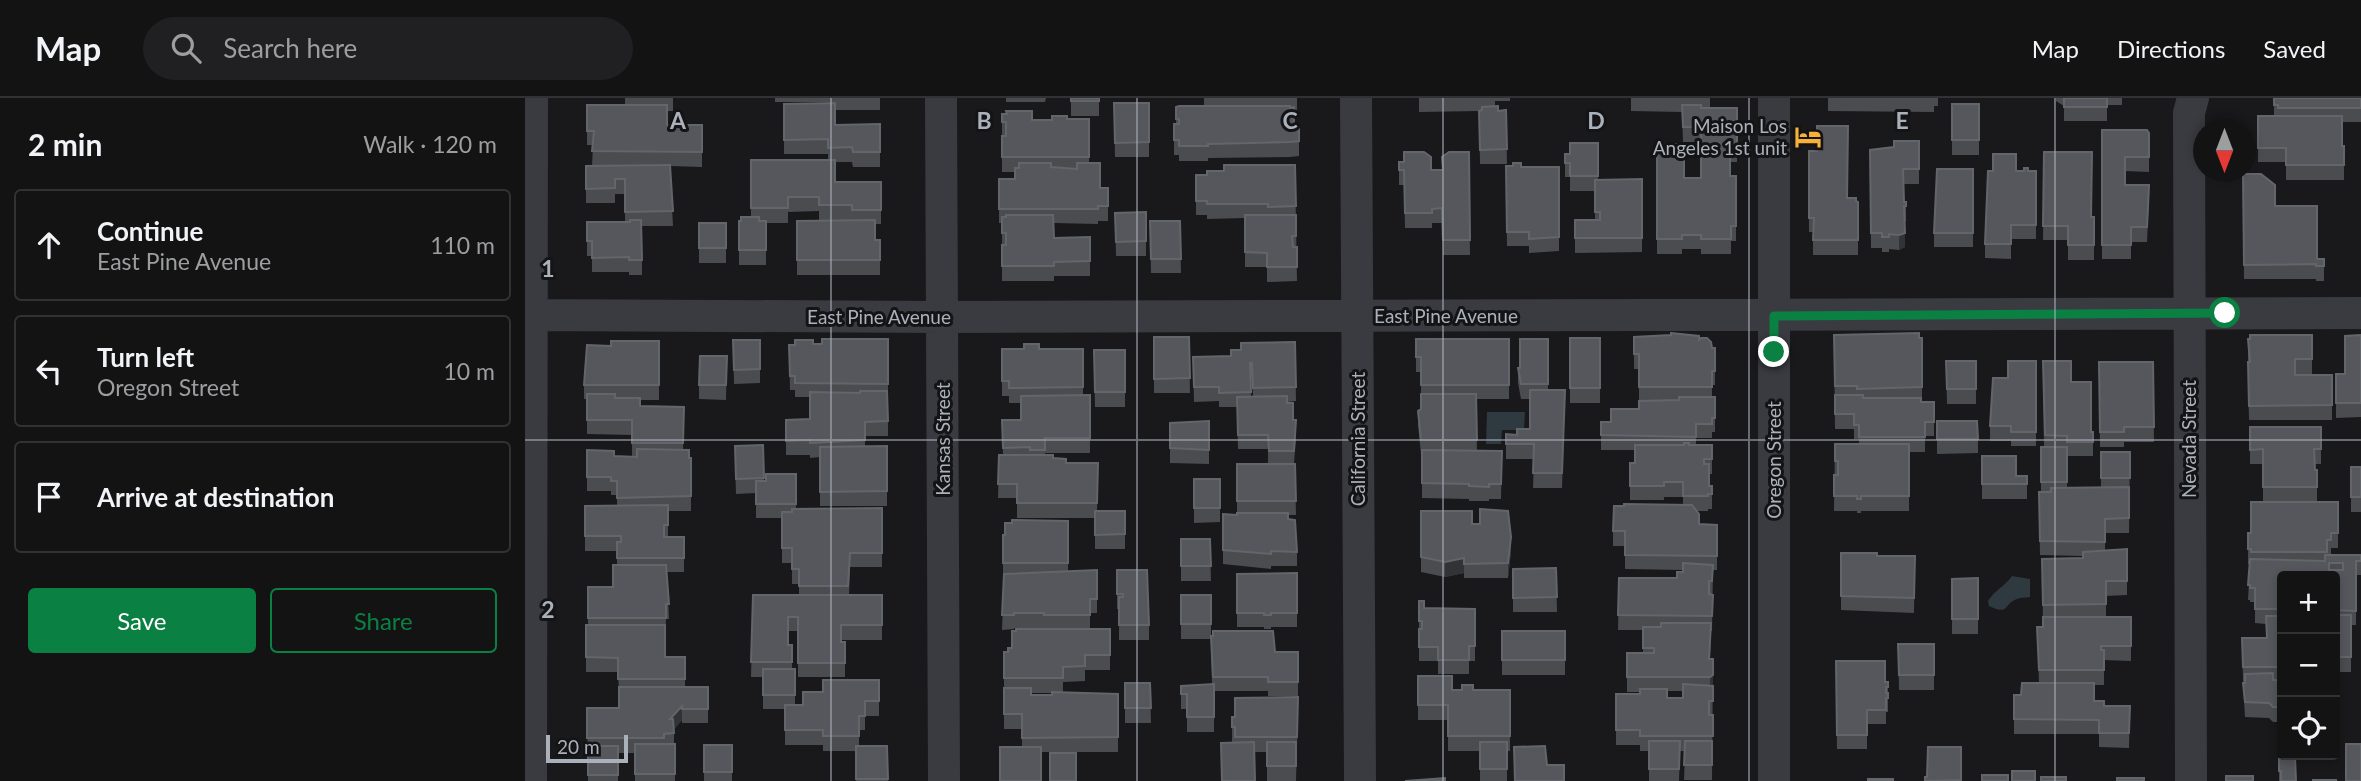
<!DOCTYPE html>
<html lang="en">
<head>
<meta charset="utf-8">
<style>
  :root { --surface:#131314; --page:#202022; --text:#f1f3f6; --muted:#9d9ea0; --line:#323234; --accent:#0b8043 }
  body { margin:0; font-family:Lato,sans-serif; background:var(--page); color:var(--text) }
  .controls { position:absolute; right:21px; bottom:21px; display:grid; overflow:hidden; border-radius:7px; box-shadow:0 4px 10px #0003 }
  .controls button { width:63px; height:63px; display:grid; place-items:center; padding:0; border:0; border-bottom:2px solid var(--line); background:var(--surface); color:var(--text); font:35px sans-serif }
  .compass { position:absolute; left:1668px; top:21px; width:63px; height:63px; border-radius:50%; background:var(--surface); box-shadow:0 4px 10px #0003; rotate:180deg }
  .scale { position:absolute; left:21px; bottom:18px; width:82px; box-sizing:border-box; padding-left:7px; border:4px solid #abb1bb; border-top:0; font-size:19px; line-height:24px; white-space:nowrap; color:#abb1bb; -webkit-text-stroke:5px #141417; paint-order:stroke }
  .stop { position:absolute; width:21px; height:21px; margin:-16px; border:5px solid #0b8043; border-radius:50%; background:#fff }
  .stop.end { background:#0b8043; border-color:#fff; box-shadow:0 2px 7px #0008 }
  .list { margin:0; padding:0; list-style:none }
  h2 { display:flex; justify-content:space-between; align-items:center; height:91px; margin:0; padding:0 28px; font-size:30px }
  h2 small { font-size:23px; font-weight:400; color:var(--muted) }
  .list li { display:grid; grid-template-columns:46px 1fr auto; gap:21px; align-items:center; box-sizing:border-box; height:112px; margin:0 14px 14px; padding:0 14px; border:2px solid var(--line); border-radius:7px }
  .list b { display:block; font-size:26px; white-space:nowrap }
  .list p { margin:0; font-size:23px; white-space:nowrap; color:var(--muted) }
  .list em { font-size:23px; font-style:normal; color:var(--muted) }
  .actions { display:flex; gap:14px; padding:21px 28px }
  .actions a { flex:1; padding:16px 0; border:2px solid var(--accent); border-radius:7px; text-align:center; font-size:24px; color:var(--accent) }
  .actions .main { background:var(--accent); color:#fff }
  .icon { flex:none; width:38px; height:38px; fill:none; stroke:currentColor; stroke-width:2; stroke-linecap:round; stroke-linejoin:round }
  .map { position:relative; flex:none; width:1836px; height:683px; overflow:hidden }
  header { display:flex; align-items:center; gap:42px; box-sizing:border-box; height:98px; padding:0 35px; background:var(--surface); border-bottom:2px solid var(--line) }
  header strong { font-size:33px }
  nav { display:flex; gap:38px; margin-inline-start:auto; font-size:24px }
  .search { width:490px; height:63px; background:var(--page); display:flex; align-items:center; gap:18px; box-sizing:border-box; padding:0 24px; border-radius:38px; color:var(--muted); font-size:26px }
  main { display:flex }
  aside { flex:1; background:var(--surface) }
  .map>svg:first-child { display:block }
  .water { fill:#2e3940 }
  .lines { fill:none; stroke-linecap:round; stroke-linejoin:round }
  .minor { stroke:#3a3b41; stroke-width:32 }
  .wall { fill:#4a4c50; fill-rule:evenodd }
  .shaded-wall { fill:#323336 }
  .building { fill:#55575c; stroke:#62656a; stroke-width:2; fill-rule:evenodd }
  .route { stroke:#0b8043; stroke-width:9 }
  .grid { fill:none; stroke:#abb1bb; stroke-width:2; stroke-opacity:0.55 }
  .labels { text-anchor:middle; stroke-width:6; stroke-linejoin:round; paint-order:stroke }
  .poi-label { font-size:19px; fill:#abb1bb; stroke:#141417; text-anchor:end }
  .street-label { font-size:19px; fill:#abb1bb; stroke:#141417 }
  .grid-label { font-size:23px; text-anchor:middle; font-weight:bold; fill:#abb1bb; stroke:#141417; stroke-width:6; stroke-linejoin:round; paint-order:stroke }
</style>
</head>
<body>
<header>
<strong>Map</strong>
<div class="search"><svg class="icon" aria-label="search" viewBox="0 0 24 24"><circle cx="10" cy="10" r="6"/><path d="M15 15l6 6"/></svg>Search here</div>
<nav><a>Map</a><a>Directions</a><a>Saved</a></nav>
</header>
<main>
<aside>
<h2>2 min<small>Walk · 120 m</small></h2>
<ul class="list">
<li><svg class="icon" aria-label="ahead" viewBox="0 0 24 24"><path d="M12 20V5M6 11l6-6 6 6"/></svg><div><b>Continue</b><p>East Pine Avenue</p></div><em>110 m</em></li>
<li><svg class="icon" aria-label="left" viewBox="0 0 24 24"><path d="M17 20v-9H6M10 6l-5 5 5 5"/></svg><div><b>Turn left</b><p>Oregon Street</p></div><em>10 m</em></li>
<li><svg class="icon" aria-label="arrive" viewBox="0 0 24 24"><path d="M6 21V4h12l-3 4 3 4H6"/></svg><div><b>Arrive at destination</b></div></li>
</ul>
<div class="actions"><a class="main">Save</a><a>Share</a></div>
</aside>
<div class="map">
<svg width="1836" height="683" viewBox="0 0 1836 683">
  <rect width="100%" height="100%" fill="#19191b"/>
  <path class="water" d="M962,314H1000L999,332H977L976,346H961Z
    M1487,478L1505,481V499C1500,500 1496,499 1492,501C1478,506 1485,518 1464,508L1463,503C1469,493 1480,488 1487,478Z"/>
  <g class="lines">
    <path class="minor" d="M416,0L419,683
      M831,0L835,683
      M6,217L418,219L1836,215
      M6,683L7,0
      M1249,683V0
      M1666,683L1664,15L1668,0"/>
  </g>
  <path class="wall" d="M100,0H148V13H142V27H177V69L145,68L148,128H117V177H104V174H67V158H62V124H100V96H90V105H61V68H67L68,47H62V7H100Z
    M250,0H355V12H310V27L355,26V69H328L327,64H310V84H356V126H350V142H355V177H272V123L294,122V113L263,114V125H241V167H214V123L226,119V62H303V56H259V6L310,5V4H250Z
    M481,0H521L520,4H481Z
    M546,0H574V18H546Z
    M679,0H772V13H769V30H774V58L765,59L683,60V63H654V57H649V26H651V9L679,8Z
    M894,0H985V3H970V8L973,13L981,12L982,66H955L954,13L894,14Z
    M1106,0H1185V10H1212V64H1205V78H1211V143H1206V156H1176V151H1157V156H1132V46L1155,60L1159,80H1176V44H1158L1157,14L1106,13Z
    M1303,0H1413V8H1409V14L1303,13Z
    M1531,0H1597V7H1582V23H1539V8L1531,3Z
    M1749,0H1836V24H1817V48H1819V82H1761V64H1733V18H1749Z
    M589,5H624V59H590Z
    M1427,6H1454V57H1427Z
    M477,16L507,22L564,21V65L575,90H583V123H573V126L529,125V140L565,163V178H529V183H477V125H474V81H490V74H477Z
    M1577,32L1624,35V74L1600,73V87L1624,101L1622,144H1606V161H1577Z
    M1394,43V86H1379V104L1381,108V123H1379L1380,149L1374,152L1364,151V154H1357V150H1346L1345,52L1369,49Z
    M1073,45V82L1117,81V154L1050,155V122H1070V93H1045V79H1040V56H1045Z
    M1284,53L1322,100L1333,104V157H1288V134H1284Z
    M944,54L945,157H918L917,125H907V130H880L879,87H874V64L906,72H917Z
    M1519,54L1567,119H1569V162H1543V142H1518Z
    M770,67L772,183L742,184V169H720V120L682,121V117H671V77H682L699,73Z
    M981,68L1034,69V153L1004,155V148H982Z
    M1448,71V149H1409V135Z
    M1468,73H1511V141H1486V161L1460,160V146Z
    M1718,76L1750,108L1792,161H1799V183H1791V181H1719Z
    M590,115L621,143V158H591Z
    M625,123H655L656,175H626Z
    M174,125H201V165H174Z
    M1309,237L1397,240V303L1409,304V338H1400V354H1384V413H1336V415H1332V413H1309L1310,346H1334V341H1329V331H1310Z
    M1787,237V276H1770V277H1807V322H1724L1723,279V241Z
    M1836,237V319L1811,320V276H1820Z
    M629,239H664L665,295H629Z
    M1109,239L1174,242L1187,250H1190V287H1187V299H1190V334H1187V340H1171V347H1187V376H1184V388H1187V411H1183V413H1172L1174,426L1192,427V472H1188L1187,533H1186L1185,561H1188L1187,682H1159L1160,653H1155L1154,683H1124V653H1115V647H1091V596H1115V594H1102V555H1118V532H1093L1094,480H1152L1158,474V472L1100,471V448H1088V433L1158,407V399H1139V402H1105V365H1110V352H1076V324H1086L1114,311V271H1109ZM1142,593H1158V600H1142Z
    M1045,240H1075V305H1045Z
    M363,241V338H340V348H362V408H295V359L285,360V357H261V322L285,321V299H270V292H265L264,247Z
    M891,241H984V301H951L952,353H977L976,401H964V403H944V401L897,400V356H896L893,327V313L896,311V274H891Z
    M1023,241V292H1040L1037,390H1008L1009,361H981V336L992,337L1005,331V301H996L993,285V270H995Z
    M208,242H235V285L209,286Z
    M134,243V302H115V308L159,309L158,352L164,360H166V413H143V439H159V474H142L144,521H141L140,559H160V589H183V625H157V622L149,631V646H150V683H110V655H93V683H63L62,610H94V596L93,574H61V527H63V489H88L92,467V453H60V408H92V397H86V393H62V352L89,358L107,359V337L62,336V301H59V287L86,248Z
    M770,244L771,303L762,304L768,322L771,337L769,366H770L771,417H763V421L772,454V468H746V471L698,466V416L712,417V366H743V351H713L712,309H694V303L669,304L668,259L706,258L716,252ZM726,280H727L728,298H726Z
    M477,251H558V297H565V355H520V357L541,365H573L572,413L600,436V451H570V420H492V400H473L474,357H478L477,322H496V305H484V298H477Z
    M569,252H600V309H570Z
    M202,258L201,302L174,301V287Z
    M1421,263H1451V306H1422Z
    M1511,263V348H1486V343H1465V328L1483,280Z
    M1518,263L1546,284L1566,334H1568V358H1542V390H1576V354H1605L1604,435H1580V453L1602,451V497L1581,498V519H1606V563L1579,562V587H1569V603L1579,608H1605L1604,650L1574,649V636H1489V597H1496L1514,585L1512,529H1518L1517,461L1558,460V458L1515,457L1514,394H1516V349H1519Z
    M1574,264H1628L1629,344H1599V349H1575Z
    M684,323V366L645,365V325Z
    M1412,323L1453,341V355L1412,356Z
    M1725,329H1796V366H1790V372H1792V404H1738V366H1725Z
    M238,347L239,383L271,376V411L357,410V469H325L324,497H357V542H316V544H320V579H273V533H263V547H267V571H270V607H278L298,594L354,582V618H340V632H334V648H362L363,683H331V653H298V647H260V611H238V579H226L228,497H274V486H267V465H257V420H231V395L211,396L210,363Z
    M1457,358L1491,378H1502V401H1457Z
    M1826,369H1836V414H1826Z
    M669,381H695V424L669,425Z
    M1813,404V450H1806V457H1836V477H1831V527H1826V574H1810V478H1757V652H1755L1753,624H1748L1744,620L1720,619L1718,585H1720V583L1718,584L1717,540H1742L1741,526L1730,525V504H1725V502H1723L1725,466H1723V435H1726Z
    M896,413L947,426L986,453L983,480H939V475L920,479L896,474Z
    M543,423V473L572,472V515H565V531H585V572H560V583L538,584V595L593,596V654H516L497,649V631H479V554H483L487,550L519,531V530H489V531L477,532L479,479H478V437ZM506,595H527V597H506Z
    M656,441H685L686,483H656Z
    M1316,455L1352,458H1390L1389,515L1316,512Z
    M1031,470L1032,514H988V471Z
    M592,472L624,527V542H594V511H592Z
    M772,475V529H746V531H739V529H712V476Z
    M1453,480V536H1427V481Z
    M656,497H686V538L750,554H773V598H743V593H689V634H662V611H656V588L687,587L686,541H656Z
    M894,503L899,510L950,511V563H944V576H913V563H894Z
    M977,533H1040V577H977Z
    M1373,546H1409V592H1374Z
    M1311,563L1360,584H1363V614H1361V626H1342V651H1312Z
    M893,578L927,592H985V653H982V683H955V653H923V622H893Z
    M600,585H625L626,625H600Z
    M773,614L771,683H742V654H729L710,644H707V619Z
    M179,647H207V683H179Z
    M1754,661L1771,683H1754Z"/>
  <path class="shaded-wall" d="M1380,135V149L1374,152V137Z
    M986,439V453L983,480V465Z
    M939,460V475L920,479V464Z
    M1188,577V591L1185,593V579Z
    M157,608V622L145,636V621Z"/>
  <path class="building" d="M546,0H574V3H546Z
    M1539,0H1582V9H1539Z
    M1749,0H1836V10H1753V7H1749Z
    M310,5V27L355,26V54H328L327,49L303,50V41L259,42V6Z
    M589,5H624V44L590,45Z
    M1427,6H1454V42H1427Z
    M62,7H142V27H177V54L67,53L69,33H62Z
    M1157,7H1176V10H1212V49H1205V78H1211V128H1206V141H1176V137H1157V141H1132V46H1155V60H1159V80H1176V29H1158Z
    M654,8H765V10L769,9V30H774V43L765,44L683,46V48H654V42H649V26H654V21H651V9Z
    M973,8V13L981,12L982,51L955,52L954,13L957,12V9Z
    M481,13H507V22H527V18H542V21H564V59H477V38H481V24H477V16H482Z
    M1733,18H1817V48H1819V67H1761V50H1733Z
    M1292,28H1323L1322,100H1331V103L1333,104V142H1288L1289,120H1284V53H1292Z
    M1577,32H1622L1624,35V59H1600V87H1624L1622,129H1606V147H1577Z
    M1369,43H1394V71H1378L1379,104H1381V108H1379L1380,135L1374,137L1364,136V139H1357V135H1346L1345,52L1369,49Z
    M1045,45H1073V78H1045V65H1040V56H1045Z
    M879,54H899L906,59V72H918L917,59L924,54H944L945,142H918L917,110L907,111V115H880L879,72H874V64H879Z
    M1519,54H1567L1566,119H1569V147H1543V128H1518Z
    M1468,56H1491V73H1499V70H1503V73H1511V127H1486V146H1460L1463,73H1468Z
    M226,62H310V84H356V112H327V107H294V99H263V110H226Z
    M494,65H526V69L552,71V65H575V90H583V108H573V111H474V81H490V70H494Z
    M988,65H996V69H1034V139L1004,141V134H982L981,68H988Z
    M145,67L148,113L100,114V81H90V90L61,91V68Z
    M699,67H770L771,108L743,109V106H682V103H671V77H682V73H699Z
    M1412,71H1448V135H1409Z
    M1718,76H1736L1750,87V108H1792V161H1799V168H1791V166L1719,167Z
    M1117,81V140H1050V122H1075V114H1070V82Z
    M621,114V143L591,144L590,115Z
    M481,117H528L529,140L565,139V163L529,164V168H477V147H481V135H477V119H481Z
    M720,117H771V138H767L768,149H772V169H742V155L720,154Z
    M216,119H234V123H241V152H214V123H216Z
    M105,122H116L117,162H104V159L67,160V143H62V124H105Z
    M350,122V142H355V162H272V123Z
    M625,123H655L656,161H626Z
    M174,125H201V150H174Z
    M1146,235L1174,238V242L1176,240H1182L1186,244L1187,250H1190V273H1187V289H1114V256H1109V239L1146,237Z
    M1394,235V240H1397V289L1332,291V288H1310L1309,237Z
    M1725,237H1787V261H1770V277H1807V307L1724,308L1723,264H1725L1723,241H1725Z
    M1836,237V305H1811V276H1820V238Z
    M629,239H664L665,280L629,281Z
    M1045,240H1075V290H1045Z
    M297,241H363V286L270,285V278H265L264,247H270V242H288V246H297Z
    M891,241H984V287H896V259H891Z
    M995,241H1023V286H996L993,270H995Z
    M208,242H235V271L209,272Z
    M86,243H134V287H59L62,247L86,248Z
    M770,244L771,289L728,290L727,265H725L726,294L694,295V289H669L668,259L706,258V252H716V245Z
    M499,246H514V251H558V289L484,290V283H477V251H499Z
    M569,252H600V294H570Z
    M175,258H202L201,287H174Z
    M1421,263H1451V291H1422Z
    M1483,263H1511V334H1486V328H1465L1468,280H1483Z
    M1518,263H1546V284H1566V334H1568V344H1542V338L1520,337Z
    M1574,264H1628L1629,329H1599V334H1575Z
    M1005,292H1040L1037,375H1008L1009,346H981V336L992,337V331H1005Z
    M335,293H362L363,323L340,324V342L285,345V342L261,343V322L285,321V294L335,295Z
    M62,296H90V300H115V308L159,309L158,345H107V322H62Z
    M896,296H951L952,342H896L893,313L896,311Z
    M565,297V340H520V352H505V349L478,350L477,322H496V298Z
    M1310,297H1338V300H1396V304H1409V324H1400V339H1334V327H1329V316H1310Z
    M762,298V305H768V322H771L769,353H744L743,337H713L712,299Z
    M1154,299H1190V320H1187V326H1171V339L1076,337V324H1086V311H1114V303L1154,302Z
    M684,323V352L645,350V325Z
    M1412,323H1452L1453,341H1412Z
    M1725,329H1796V351H1789L1790,372H1792V389H1738V351L1725,352Z
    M1159,345H1164V347H1187V361H1179V366H1184V388H1187V396H1183V398H1158V384H1139V388H1105V365H1110V347H1159Z
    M1310,346H1384V398H1336V401H1332V398H1309V377H1313V363H1310Z
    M238,347L239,380L211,381L210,348Z
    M362,348V393L295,394V349Z
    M1516,349H1542V384H1516Z
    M112,351L164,352V360H166V398L92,400V383H86V379H62V352L89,353V358L112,359Z
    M897,352L977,353L976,386H964V389L944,388V386L897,385Z
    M1576,354H1605V380H1576Z
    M474,357H528V360L541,361V365H573L572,405H492V386H473Z
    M1457,358H1491V378H1502V386H1457Z
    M712,366H770L771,403H712Z
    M1826,369H1836V399H1826Z
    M241,376H271V406H231V383H241Z
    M669,381H695V410H669Z
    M1604,389V420L1580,421V444L1515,443L1514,394H1526V390Z
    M1726,404H1813V435H1806V442H1802V454H1726V451H1723V435H1726Z
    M1099,406L1167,407L1174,416V426L1192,427V458L1100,457V433H1088L1089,408H1099Z
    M143,407V427H139V439H159V460H92V444H96V438H60V408Z
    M357,410V455H325L323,488H274V471H267V450H257V414H267V411Z
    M955,411L983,413L986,439L983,465L939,466V460L920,464L896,459V413H947V426H955Z
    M570,413H600V436L570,437Z
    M712,415H763V421L770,422L772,454L746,453V456L698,452V416L712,417Z
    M487,422L543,423V465H478V437H480V425H487Z
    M656,441H685L686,468H656Z
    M1602,451V483H1581V506L1518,507L1517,461L1558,460V454Z
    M1316,455H1352V458H1390L1389,500L1316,498Z
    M1800,457H1836V463H1831V513L1810,512V478H1757V511H1730V490H1725V487H1723L1725,461L1800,463ZM1804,465H1818V472H1804Z
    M1158,465L1188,467L1187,483H1184V496L1188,497L1187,518L1093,517L1094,480H1152V474H1158Z
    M88,467H141L144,506H141V520H63V489H88Z
    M1031,470L1032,499L988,500V471Z
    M572,472V501H565V517H519V515H489V517H477L479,476Z
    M592,472H622L624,527H594V499H598V496H592Z
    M772,475V515H746V517H739V515H712V476Z
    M1453,480V521H1427V481Z
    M228,497H357V527H316V544H320V565H273V519H263V547H267V564H226Z
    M656,497H686V526H656Z
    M894,503H899V510L950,511V548H944V562H913V549H894V531H897V523H894Z
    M1810,517H1826V559H1810Z
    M1741,518H1757V569H1718L1717,540H1742Z
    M1518,519H1606V548H1576V552H1579V572H1514L1512,529H1518Z
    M1136,525H1186L1184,561H1188V577L1185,579H1102V555H1129V550H1118V529H1136Z
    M61,527H140V559H160V581H93V560L61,559Z
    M491,531H585V557H560V568L538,569V580H479V554H483V550H487V533H491Z
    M688,533H748L750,554H773V584H743V579H688L686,538H688Z
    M977,533H1040V562H977Z
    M1373,546H1409V577H1374Z
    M1311,563H1360V584H1363V589H1361V595H1363V600H1361V612H1342V637H1312Z
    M238,571H270V597H238Z
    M1748,575V582H1757V637H1755L1753,609H1748L1744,605L1720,604L1718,585H1720V576Z
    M893,578H927V592H937V587H948V592H985V638H923V607H893Z
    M298,582H354V603H340V618H334V638H298V632H260V607H278V594H298Z
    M600,585H625L626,610H600Z
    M1497,585H1569V603H1579V608H1605L1604,635H1574V622L1489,621V597H1496Z
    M689,586V619H662V596H656V588Z
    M1158,586L1188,588V603H1184V617H1188V638H1115V632H1091V596H1115V591H1142V600H1158Z
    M94,589H183V611H157V608L145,621H148L149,635L139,636V640H62V610H94Z
    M479,590H506V597H527V594L593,596V639L497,640V616H479Z
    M773,599L772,639H710V629H707V619H710V600Z
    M1124,643H1155L1154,671H1124Z
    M1160,643H1187V667H1159Z
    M729,644L730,683H697L696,645Z
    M742,644H771V668H742Z
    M955,644H982V671H955Z
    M110,646H150V676H110Z
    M1821,646H1836V683H1821Z
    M179,647H207V674H179Z
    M63,648H93V677H63Z
    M331,648H362L363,681H331Z
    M1020,648L1022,667H1039V683H990L989,649Z
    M475,649H516V683H475Z
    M1403,649H1436V682L1400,683V679H1402Z
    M525,655H551V683H525Z
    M1770,659L1771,683H1756V673H1754V661Z
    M1487,673H1510V683H1487Z
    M1457,677H1483V683H1457Z
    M1701,678H1728V683H1701Z
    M1516,679H1541V683H1516Z
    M920,680V683H880Z
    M1592,680H1619V683H1592Z
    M1343,681H1368V683H1343Z
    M1788,682H1811V683H1788Z"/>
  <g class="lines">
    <path class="route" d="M1249,254V218L1700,215"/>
  </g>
  <path class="grid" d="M306,0V683M612,0V683M918,0V683M1224,0V683M1530,0V683M0,342H1836"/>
  <defs>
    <g id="hotel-bare" transform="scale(2.1)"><path d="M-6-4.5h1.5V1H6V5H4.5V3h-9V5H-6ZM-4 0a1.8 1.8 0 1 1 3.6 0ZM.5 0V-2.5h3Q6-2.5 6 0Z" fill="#f6b136" stroke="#141417" stroke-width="2.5" paint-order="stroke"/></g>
  </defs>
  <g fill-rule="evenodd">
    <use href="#hotel-bare" x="1283" y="39"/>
  </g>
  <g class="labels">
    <g class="poi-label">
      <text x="1262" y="35">Maison Los<tspan x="1262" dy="22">Angeles 1st unit</tspan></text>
    </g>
    <g class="street-label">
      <text x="921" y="225">East Pine Avenue</text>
      <text x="354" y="226">East Pine Avenue</text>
      <text transform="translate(418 341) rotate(-90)" y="7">Kansas Street</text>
      <text transform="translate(833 341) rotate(-90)" y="7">California Street</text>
      <text transform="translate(1664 341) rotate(-90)" y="7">Nevada Street</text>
      <text transform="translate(1249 362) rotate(-90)" y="7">Oregon Street</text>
    </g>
  </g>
  <g class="grid-label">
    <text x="153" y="31">A</text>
    <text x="459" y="31">B</text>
    <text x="765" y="31">C</text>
    <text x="1071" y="31">D</text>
    <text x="1377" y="31">E</text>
    <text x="23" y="179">1</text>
    <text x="23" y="520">2</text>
  </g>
</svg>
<div class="controls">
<button>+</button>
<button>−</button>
<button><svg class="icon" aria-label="locate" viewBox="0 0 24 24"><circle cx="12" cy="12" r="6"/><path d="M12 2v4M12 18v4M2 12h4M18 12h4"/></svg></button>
</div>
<svg class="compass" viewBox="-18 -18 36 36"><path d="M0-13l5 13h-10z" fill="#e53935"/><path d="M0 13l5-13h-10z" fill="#9d9ea0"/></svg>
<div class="scale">20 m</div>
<div class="stop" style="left:1700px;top:215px"></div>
<div class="stop end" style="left:1249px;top:254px"></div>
</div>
</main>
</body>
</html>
